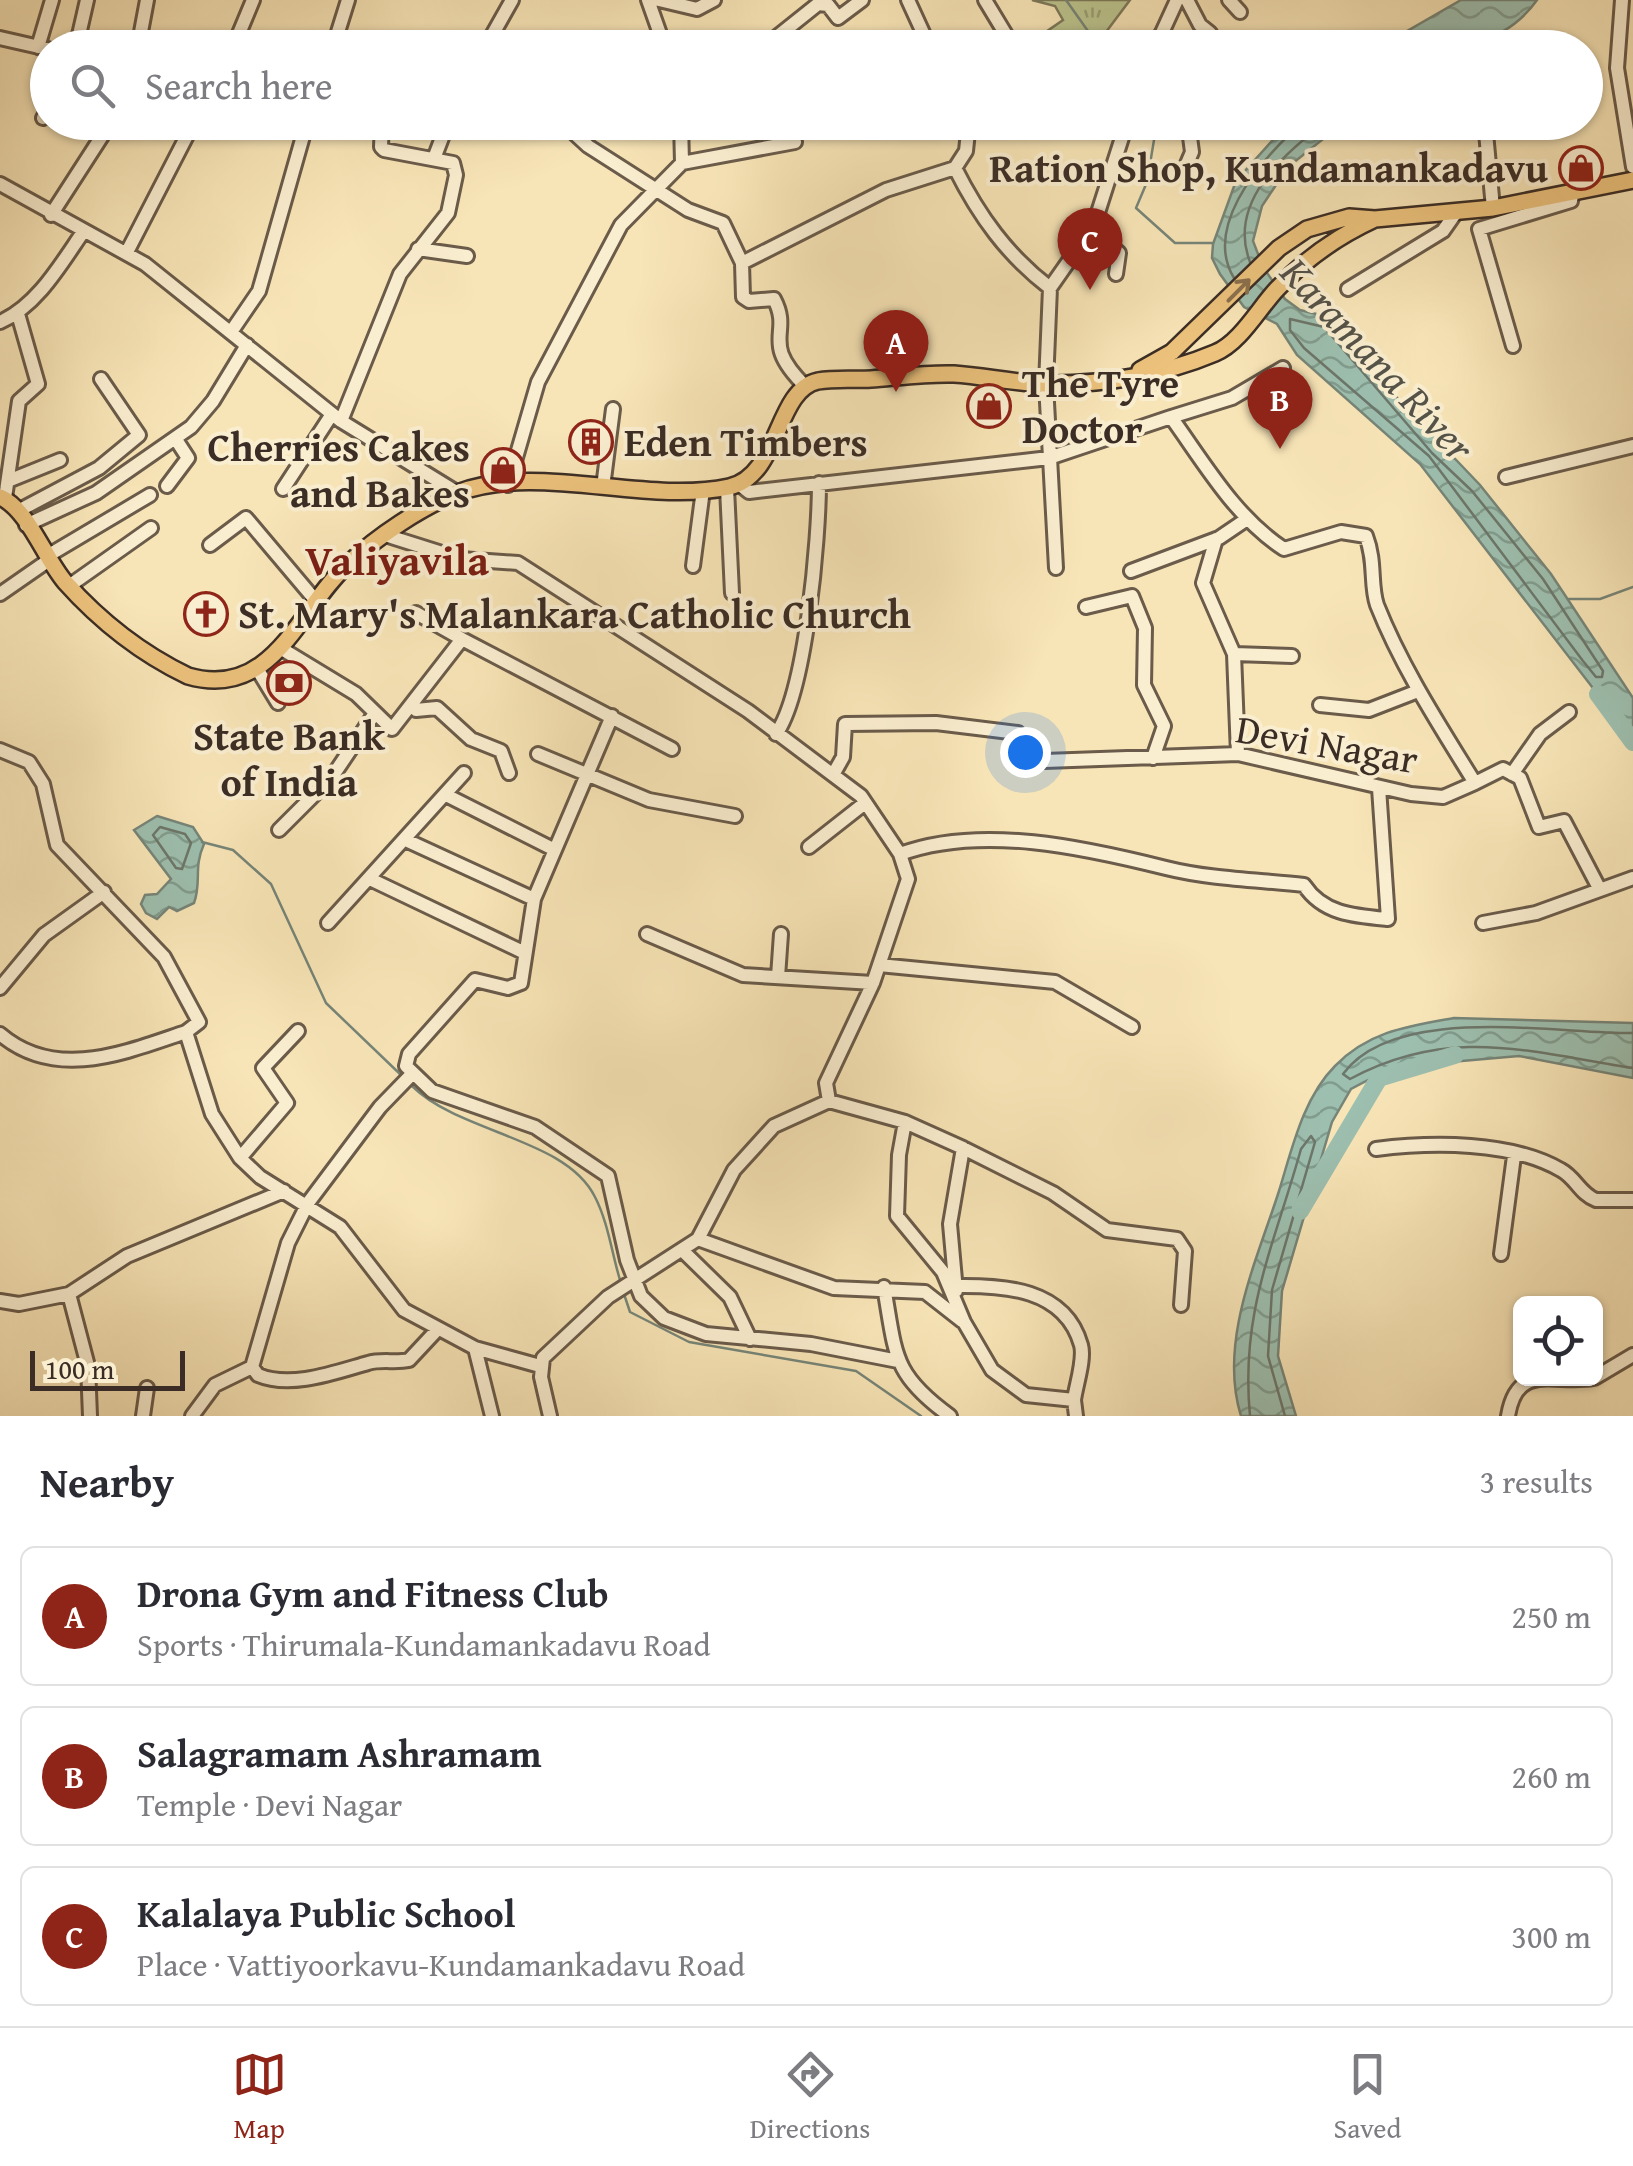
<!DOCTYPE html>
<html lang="en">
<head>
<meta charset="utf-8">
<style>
  :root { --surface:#fff; --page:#f7f7f7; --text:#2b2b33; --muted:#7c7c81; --line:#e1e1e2; --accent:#8f2418 }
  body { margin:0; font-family:"Gentium Book Plus",serif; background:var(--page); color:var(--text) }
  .controls { position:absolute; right:30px; bottom:30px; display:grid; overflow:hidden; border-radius:15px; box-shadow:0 2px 8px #0004 }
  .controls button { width:90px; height:90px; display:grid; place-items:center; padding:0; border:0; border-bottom:2px solid var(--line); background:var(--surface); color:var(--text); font:50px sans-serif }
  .scale { position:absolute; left:30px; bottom:25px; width:155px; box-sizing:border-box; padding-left:10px; border:5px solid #3b2d25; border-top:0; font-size:28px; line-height:35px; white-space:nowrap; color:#3b2d25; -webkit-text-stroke:8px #faeed0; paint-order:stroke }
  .you { position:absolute; left:1025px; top:752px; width:35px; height:35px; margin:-25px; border:8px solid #fff; border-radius:50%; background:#1a73e8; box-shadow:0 0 0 15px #1a73e833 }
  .badge { display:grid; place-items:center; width:65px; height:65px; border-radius:50%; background:var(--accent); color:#fff; font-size:32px; font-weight:700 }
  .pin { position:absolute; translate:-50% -82px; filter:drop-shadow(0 2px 5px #0008) }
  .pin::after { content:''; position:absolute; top:52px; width:35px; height:30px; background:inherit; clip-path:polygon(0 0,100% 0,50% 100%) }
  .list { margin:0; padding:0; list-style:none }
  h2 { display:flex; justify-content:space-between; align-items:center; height:130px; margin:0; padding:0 40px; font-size:42px }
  h2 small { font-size:32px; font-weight:400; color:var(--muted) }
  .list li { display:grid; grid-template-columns:65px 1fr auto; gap:30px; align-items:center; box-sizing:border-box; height:140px; margin:0 20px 20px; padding:0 20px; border:2px solid var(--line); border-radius:15px }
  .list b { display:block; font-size:38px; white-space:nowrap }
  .list p { margin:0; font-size:32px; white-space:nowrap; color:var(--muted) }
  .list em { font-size:32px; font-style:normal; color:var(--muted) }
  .icon { flex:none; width:55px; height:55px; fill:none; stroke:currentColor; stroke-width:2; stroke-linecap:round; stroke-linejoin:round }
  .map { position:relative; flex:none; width:1633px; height:1416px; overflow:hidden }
  .search { position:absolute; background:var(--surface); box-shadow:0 2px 8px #0004; left:30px; right:30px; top:30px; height:110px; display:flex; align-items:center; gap:25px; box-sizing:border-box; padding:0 35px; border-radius:55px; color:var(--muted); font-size:38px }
  .sheet { height:610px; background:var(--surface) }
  nav { display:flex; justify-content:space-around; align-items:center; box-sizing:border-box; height:140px; border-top:2px solid var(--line); background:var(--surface); font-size:28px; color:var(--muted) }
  nav a { display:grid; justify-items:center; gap:5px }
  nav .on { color:var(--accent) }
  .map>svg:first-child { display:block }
  .grass { fill:url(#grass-tufts); stroke:#7c795a; stroke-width:2.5 }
  .water { fill:url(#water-waves); stroke:#768578; stroke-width:2.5 }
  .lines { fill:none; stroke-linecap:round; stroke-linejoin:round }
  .shore { stroke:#6c766a; stroke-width:2.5 }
  .stream { stroke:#768578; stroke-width:2.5 }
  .river { stroke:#9dbfaf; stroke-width:18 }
  .minor-casing { stroke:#6a5b4a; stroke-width:18 }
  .major-casing { stroke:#3b2d25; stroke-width:20 }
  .minor { stroke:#faeed0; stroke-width:12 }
  .major { stroke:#ecc27c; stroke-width:15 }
  .oneway { stroke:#8b704c }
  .labels { text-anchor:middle; stroke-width:8; stroke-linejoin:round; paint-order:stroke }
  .poi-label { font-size:40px; font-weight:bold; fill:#3b2d25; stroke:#faeed0; text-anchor:start }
  .street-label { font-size:40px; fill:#3b2d25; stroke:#faeed0 }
  .water-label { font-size:42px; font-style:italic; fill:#545248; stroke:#faeed0 }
  .neighbourhood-label { font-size:42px; font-weight:bold; fill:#7a1f14; stroke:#faeed0 }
</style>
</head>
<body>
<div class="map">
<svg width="1633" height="1416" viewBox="0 0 1633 1416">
  <defs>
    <pattern id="grass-tufts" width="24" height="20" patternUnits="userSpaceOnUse" patternTransform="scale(2.5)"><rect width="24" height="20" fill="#bcc58f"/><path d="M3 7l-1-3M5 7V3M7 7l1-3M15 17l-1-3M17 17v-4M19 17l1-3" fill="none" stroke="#9aa075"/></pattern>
    <pattern id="water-waves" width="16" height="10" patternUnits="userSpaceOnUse" patternTransform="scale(2.5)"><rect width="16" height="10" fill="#9dbfaf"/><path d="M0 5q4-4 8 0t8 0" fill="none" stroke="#819c8e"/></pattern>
  </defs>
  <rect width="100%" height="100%" fill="#f8e5b7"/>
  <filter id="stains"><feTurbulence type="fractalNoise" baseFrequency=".002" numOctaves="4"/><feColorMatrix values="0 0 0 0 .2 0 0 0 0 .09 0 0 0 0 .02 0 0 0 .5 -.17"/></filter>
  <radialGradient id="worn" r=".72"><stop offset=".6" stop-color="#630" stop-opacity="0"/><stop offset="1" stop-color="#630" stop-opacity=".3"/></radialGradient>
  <path class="grass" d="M1032,0H1130L1100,40L1108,47H1024L1063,20L1055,6Z"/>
  <path class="water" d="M1461,0H1537C1501,51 1448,48 1391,47L1402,34Z
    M1288,123H1343L1288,167L1262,206L1253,241L1263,267L1285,299L1300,310L1329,317L1399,400L1480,485L1551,574L1633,698V740L1420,464L1297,355L1277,324L1244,307L1220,274L1212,258L1213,244L1236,181Z
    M157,816L193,827L204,844C193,868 202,881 194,903L177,911L169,907L157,919L146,913L141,904L145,895L157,894L171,879L134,830Z
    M1454,1018L1633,1023V1078L1519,1056L1393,1067L1351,1089L1332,1122L1282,1291L1278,1356L1296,1416H1241C1218,1342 1257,1260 1279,1191C1292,1149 1303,1098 1335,1066C1369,1031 1409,1026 1454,1018Z"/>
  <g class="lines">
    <path class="shore" d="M1250,262C1227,203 1283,154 1326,122
      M1234,278C1204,229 1256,166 1291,133L1293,122
      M1290,319L1324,327L1432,453L1472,491L1543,579L1603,671L1602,677H1596L1583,661L1429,456L1304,348L1290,330Z
      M160,827L185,834L191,843L182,869L176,868L153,835Z
      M1633,1033C1555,1034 1395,1003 1343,1074L1350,1079C1450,1025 1529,1052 1633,1068
      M1250,1416C1240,1312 1274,1246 1301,1149L1311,1136L1315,1142L1272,1290L1268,1356L1285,1416"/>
    <path class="stream" d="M1066,0L1100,48
      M1157,122L1147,182L1136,208L1175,243H1212
      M1568,599H1600L1633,587
      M202,842L233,850L271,884L326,1003L400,1074
      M412,1086C461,1134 566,1138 595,1197C608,1222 612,1254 620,1280
      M625,1297L630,1312L689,1342L856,1371L921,1416"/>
    <path class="river" d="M1598,694L1633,742
      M1300,1211L1379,1078L1455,1055"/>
    <g class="minor-casing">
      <path id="minor" d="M648,0L665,48
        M659,0L697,9L714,0
        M908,0L930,48
        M985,0L1014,48
        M1187,0L1200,25L1210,33
        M1229,0L1240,12
        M1622,0L1617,68L1633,167
        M1161,34L1183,48
        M0,38L48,49
        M38,47L52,0
        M76,48L87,0
        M138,48L147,0
        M233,48L253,0
        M333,48L348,0
        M485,48L512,0
        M763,48L818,4L828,5L838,18L862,0
        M1155,48L1177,0
        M43,118L48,109
        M562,122L588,146L688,210L723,223L742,263L743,297L749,301L774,299C793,335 759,340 805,386
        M681,122L682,163
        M969,122L966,151L955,168C979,216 1007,255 1050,288
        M1485,122L1493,208
        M435,156L448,122
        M1186,166L1192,152L1188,122
        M0,184L145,264L341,421L458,493
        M51,215L111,122
        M1091,228L1119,253L1116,274
        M418,249L467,256
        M127,252L194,122
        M742,263L886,190L955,168
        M1348,289L1443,231L1457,211
        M0,322C37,306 61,264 83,232
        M231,332L259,291L307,122
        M1513,346L1479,229L1571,201L1572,195
        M1171,417L1232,398L1283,368
        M341,421L400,274L448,213L456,175L453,163L384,150L381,147L382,122
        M1506,477L1633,446
        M8,481L60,460
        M739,484L749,492L1049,458L1171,417C1205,464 1235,517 1284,549L1341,532L1366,536C1376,562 1370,585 1377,605C1402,668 1440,726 1475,783L1503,769L1520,778L1539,827L1564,821L1599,888
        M508,485L538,382L621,225L682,163L795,142
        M167,486L188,458L175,438
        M603,487L613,409
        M727,488L732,593
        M283,489L332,414
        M5,498L19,401L38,384L18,314
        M18,511L99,468L139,435L101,379
        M26,525L96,493L191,427L213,401L247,345
        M385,535L461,559L518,563L748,711L861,796L900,854L908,879L873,983L826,1083L829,1101
        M1216,539L1203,583L1234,654L1238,754
        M210,545L246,518L316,601
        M49,555L150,495
        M693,566L703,490
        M1056,568L1046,384L1050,288L1094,225L1127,122
        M1131,571L1219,538L1247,519
        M69,586L151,528
        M0,594L49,560
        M1086,607L1132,596L1145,628L1144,685L1164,726L1153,758
        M416,613L462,639
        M282,649L356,694L392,729L462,639L672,749
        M1234,654L1292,656
        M256,667L278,703
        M412,705L416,710L437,708L471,739L501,751L509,773
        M1320,705L1369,710L1418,691
        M612,716L534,899L521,983L508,988L475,980L409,1054L406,1066L432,1091L535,1127L608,1176L627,1260L641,1296L664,1318L706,1334L811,1344L898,1361
        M776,734C806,692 819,538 819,483
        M0,750L29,762L43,784L57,845L164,957L199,1022L186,1032L212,1114L240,1158L260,1177L340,1227L404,1310L475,1348L492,1416
        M538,754L649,800L735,816
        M834,773L843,757L845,724L936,723L1018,733L1017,762L1238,754L1411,794L1443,797L1475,783
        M1512,774L1540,734L1569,712
        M446,795L553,849
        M279,830L332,777L375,713
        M408,841L534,899
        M809,847L865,803
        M900,854C981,824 1086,848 1166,868C1210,879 1259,880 1304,885C1323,914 1354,916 1388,919L1379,788
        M370,879L525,953
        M328,923L464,773
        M1483,923L1536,913L1633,878
        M647,934L743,975L873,983
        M879,965L1055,982L1132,1027
        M778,977L781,934
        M0,988L44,935L104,892
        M0,1034C56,1082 126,1052 186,1032
        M905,1122L899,1155L897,1216L943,1272L964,1322L992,1370L1026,1395L1074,1400L1076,1416
        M1376,1149C1432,1142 1511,1141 1561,1170C1576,1178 1580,1194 1596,1200H1633
        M240,1158L287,1103L263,1068L298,1031
        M698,1239L834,1288L925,1292L962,1321
        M683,1251L730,1297L750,1339
        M1501,1254L1514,1156
        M955,1286C1003,1285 1065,1288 1081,1345C1085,1359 1076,1385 1074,1400
        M884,1287C896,1355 892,1374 950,1416
        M956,1291L950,1224L963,1148
        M69,1294L88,1366L90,1416
        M0,1301L19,1304L69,1294L127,1256L284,1191
        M475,1348L540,1366
        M252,1367L258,1375C291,1389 336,1372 368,1363C381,1359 396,1363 409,1360L437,1330
        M1596,1377L1633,1355
        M143,1416L147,1388
        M192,1416L215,1385L252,1367L288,1243L308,1203L380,1107L412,1074
        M550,1416L541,1377L543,1358L608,1297L698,1239L734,1170L774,1126L829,1101L905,1122L963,1148L1053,1193L1107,1230L1177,1239L1185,1251L1181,1305
        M1508,1416C1517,1361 1554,1385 1594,1378"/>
    </g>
    <g class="major-casing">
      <path id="major" d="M1140,370L1172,352L1279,248L1307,229L1349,217L1375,219L1493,208L1633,180
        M0,497C28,509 45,559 65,582C99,620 142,654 188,676C274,701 300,606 349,563C378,536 421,507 457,493C539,462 644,505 729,487C780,476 775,390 818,381C835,378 854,380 871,379C898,377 927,373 954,374C984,376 1014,383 1045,384C1102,385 1163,375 1215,353C1240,343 1259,308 1277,289C1306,258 1338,236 1375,219"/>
    </g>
    <use href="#minor" class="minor"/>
    <use href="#major" class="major"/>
  </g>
  <defs><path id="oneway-shaft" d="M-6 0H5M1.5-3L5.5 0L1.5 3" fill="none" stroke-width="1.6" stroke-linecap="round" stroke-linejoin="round" transform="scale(2.5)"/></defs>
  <use class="oneway" href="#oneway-shaft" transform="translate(1239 290) rotate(-45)"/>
  <defs>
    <g id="shop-ring" transform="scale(2.25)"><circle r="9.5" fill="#faeed0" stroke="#8f2418" stroke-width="1.5"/><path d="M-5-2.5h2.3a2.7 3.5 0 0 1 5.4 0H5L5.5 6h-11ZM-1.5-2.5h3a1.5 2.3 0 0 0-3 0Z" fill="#8f2418"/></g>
    <g id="building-ring" transform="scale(2.25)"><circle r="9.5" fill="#faeed0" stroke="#8f2418" stroke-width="1.5"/><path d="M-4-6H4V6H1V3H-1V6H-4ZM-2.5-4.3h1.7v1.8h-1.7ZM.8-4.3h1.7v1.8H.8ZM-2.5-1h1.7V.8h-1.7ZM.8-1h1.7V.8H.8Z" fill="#8f2418"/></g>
    <g id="church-ring" transform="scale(2.25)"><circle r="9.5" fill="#faeed0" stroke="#8f2418" stroke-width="1.5"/><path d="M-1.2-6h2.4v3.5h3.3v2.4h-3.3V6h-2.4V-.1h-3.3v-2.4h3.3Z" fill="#8f2418"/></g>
    <g id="bank-ring" transform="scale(2.25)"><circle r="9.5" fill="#faeed0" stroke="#8f2418" stroke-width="1.5"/><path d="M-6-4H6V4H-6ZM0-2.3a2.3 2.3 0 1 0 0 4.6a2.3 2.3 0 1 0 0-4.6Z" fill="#8f2418"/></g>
  </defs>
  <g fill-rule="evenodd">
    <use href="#shop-ring" x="1581" y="168"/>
    <use href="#shop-ring" x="989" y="406"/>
    <use href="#building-ring" x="591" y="442"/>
    <use href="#shop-ring" x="503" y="470"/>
    <use href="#church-ring" x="206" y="614"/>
    <use href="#bank-ring" x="289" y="683"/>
  </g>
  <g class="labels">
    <g class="poi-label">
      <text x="1548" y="182" text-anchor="end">Ration Shop, Kundamankadavu</text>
      <text x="1022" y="397">The Tyre<tspan x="1022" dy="46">Doctor</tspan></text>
      <text x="624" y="456">Eden Timbers</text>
      <text x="470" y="461" text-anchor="end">Cherries Cakes<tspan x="470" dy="46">and Bakes</tspan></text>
      <text x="238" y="628">St. Mary's Malankara Catholic Church</text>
      <text x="289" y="750" text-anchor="middle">State Bank<tspan x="289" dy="46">of India</tspan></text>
    </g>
    <g class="street-label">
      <text transform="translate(1327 744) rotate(10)" y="14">Devi Nagar</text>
    </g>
    <g class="water-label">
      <text transform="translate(1378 359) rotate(47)" y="15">Karamana River</text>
    </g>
    <g class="neighbourhood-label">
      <text x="397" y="575">Valiyavila</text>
    </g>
  </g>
  <rect width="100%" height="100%" filter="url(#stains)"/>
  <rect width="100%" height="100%" fill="url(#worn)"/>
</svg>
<div class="controls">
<button><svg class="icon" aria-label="locate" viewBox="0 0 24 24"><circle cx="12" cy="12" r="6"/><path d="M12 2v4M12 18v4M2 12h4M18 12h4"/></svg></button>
</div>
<div class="scale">100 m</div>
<div class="you"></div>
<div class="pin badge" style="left:896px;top:392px">A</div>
<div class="pin badge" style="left:1280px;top:449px">B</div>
<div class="pin badge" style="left:1090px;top:290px">C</div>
<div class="search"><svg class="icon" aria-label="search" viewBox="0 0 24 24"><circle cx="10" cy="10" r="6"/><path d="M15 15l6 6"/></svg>Search here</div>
</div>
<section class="sheet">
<h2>Nearby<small>3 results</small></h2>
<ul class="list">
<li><span class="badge">A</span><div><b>Drona Gym and Fitness Club</b><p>Sports · Thirumala-Kundamankadavu Road</p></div><em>250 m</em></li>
<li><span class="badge">B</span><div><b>Salagramam Ashramam</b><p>Temple · Devi Nagar</p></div><em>260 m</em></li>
<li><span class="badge">C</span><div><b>Kalalaya Public School</b><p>Place · Vattiyoorkavu-Kundamankadavu Road</p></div><em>300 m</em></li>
</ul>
</section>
<nav>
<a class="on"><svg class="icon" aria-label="map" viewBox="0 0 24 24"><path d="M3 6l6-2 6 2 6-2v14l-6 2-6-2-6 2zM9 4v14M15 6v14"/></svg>Map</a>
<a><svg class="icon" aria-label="directions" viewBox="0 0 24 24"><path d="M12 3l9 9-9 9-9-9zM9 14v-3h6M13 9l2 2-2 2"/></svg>Directions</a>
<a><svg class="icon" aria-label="saved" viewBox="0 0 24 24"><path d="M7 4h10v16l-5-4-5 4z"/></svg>Saved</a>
</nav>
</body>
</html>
